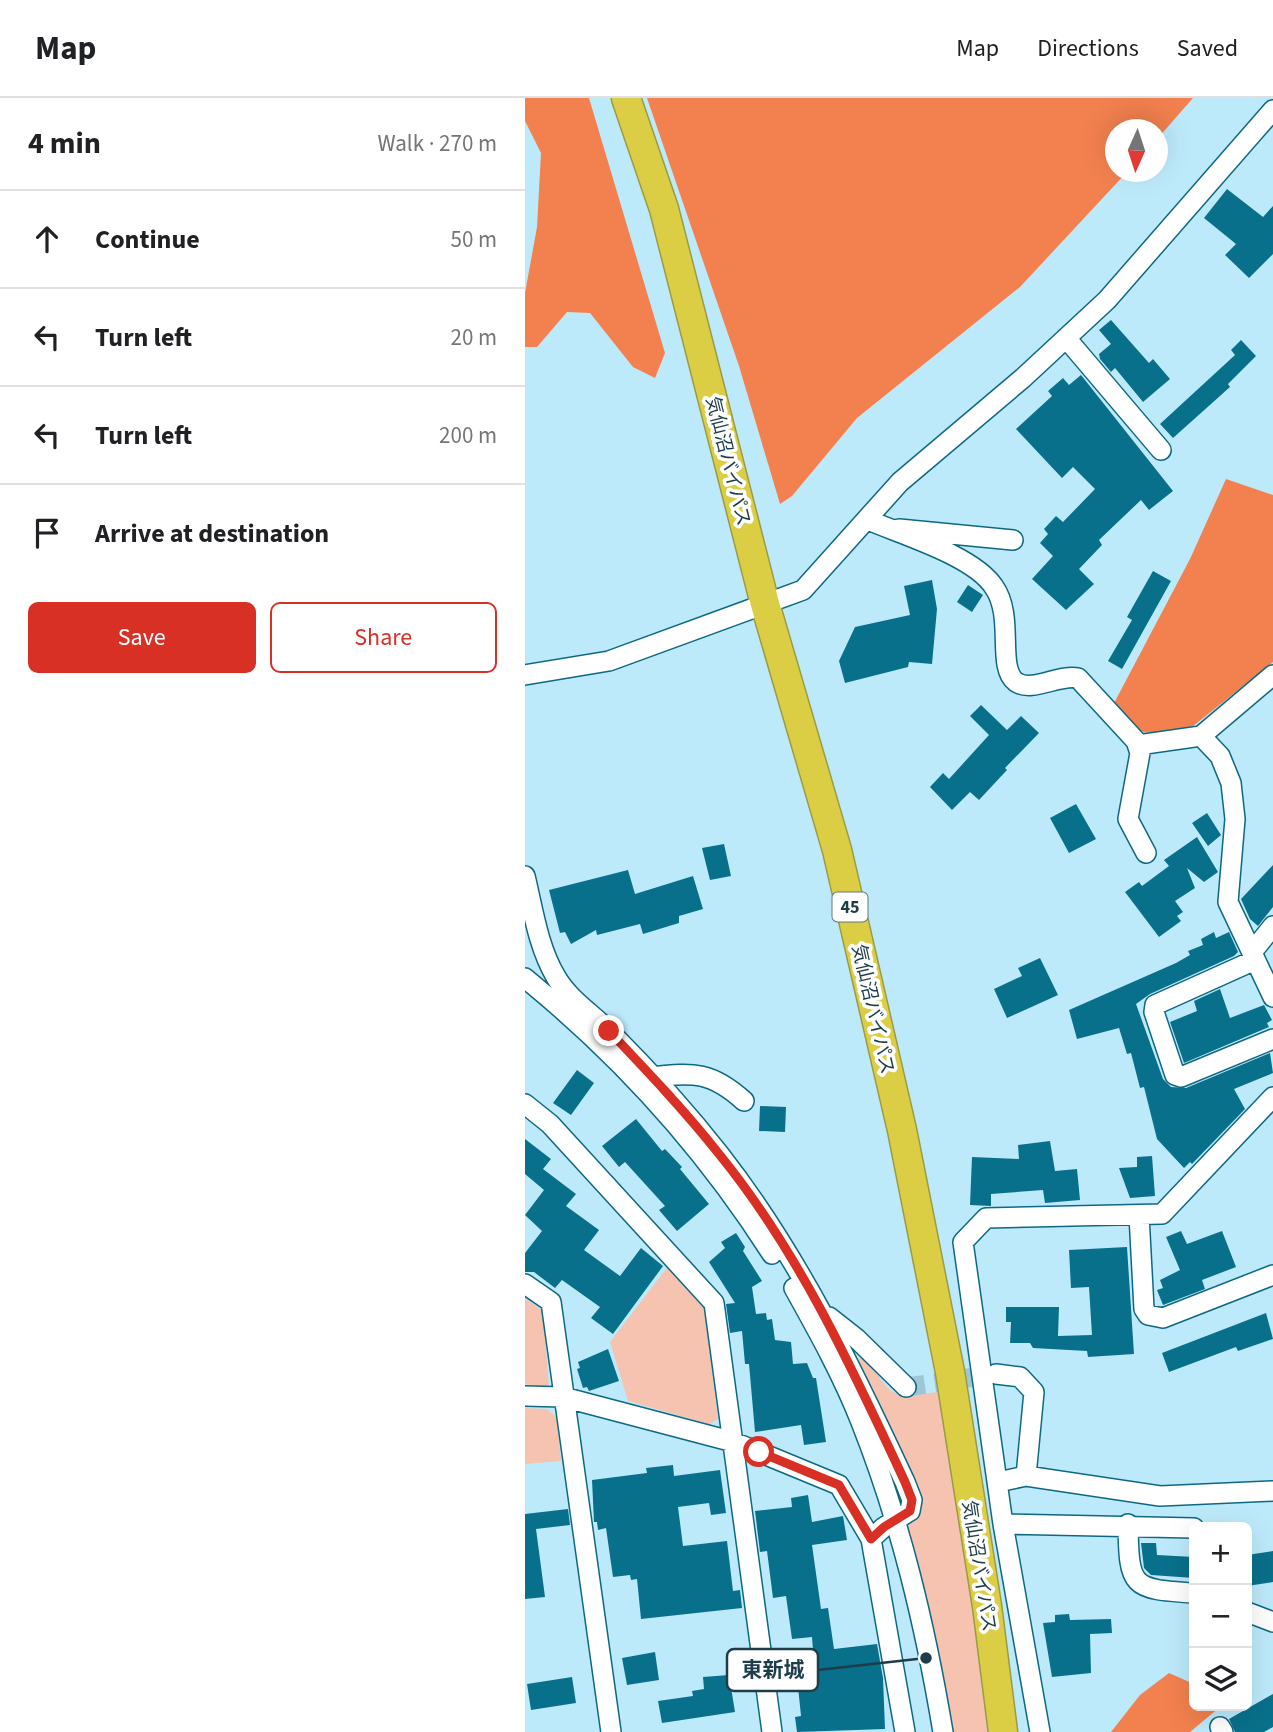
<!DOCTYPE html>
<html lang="en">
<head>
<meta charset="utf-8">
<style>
  :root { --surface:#fff; --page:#f2f2f2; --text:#202124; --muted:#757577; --line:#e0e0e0; --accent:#d93025 }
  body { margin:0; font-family:"Source Sans 3","Noto Sans JP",sans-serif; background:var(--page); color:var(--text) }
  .controls { position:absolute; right:21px; bottom:21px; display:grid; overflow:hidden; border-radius:10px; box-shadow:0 7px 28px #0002 }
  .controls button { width:63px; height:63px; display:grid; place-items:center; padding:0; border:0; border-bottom:2px solid var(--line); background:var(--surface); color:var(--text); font:35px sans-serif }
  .compass { position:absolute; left:580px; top:21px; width:63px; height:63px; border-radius:50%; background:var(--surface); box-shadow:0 7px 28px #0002; rotate:183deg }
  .stop { position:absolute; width:21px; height:21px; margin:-16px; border:5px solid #d93025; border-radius:50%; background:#fff }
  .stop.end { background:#d93025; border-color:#fff; box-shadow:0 2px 7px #0008 }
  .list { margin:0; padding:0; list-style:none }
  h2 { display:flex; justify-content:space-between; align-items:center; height:91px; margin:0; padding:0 28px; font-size:30px }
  h2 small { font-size:23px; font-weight:400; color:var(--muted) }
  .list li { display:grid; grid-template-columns:46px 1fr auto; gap:21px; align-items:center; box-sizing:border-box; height:98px; padding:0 28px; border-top:2px solid var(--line) }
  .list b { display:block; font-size:26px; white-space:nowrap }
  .list em { font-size:23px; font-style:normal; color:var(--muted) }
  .actions { display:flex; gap:14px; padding:21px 28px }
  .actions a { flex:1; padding:16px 0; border:2px solid var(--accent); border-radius:10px; text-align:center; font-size:24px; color:var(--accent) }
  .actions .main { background:var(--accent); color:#fff }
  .icon { flex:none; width:38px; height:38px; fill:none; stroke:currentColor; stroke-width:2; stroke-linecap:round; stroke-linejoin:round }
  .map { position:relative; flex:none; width:748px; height:1634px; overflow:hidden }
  header { display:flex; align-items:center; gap:42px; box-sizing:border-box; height:98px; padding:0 35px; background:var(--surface); border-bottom:2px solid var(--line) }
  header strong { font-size:33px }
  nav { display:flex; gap:38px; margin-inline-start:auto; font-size:24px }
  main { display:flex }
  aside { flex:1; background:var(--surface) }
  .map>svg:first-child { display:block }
  .green { fill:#f5c3af }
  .forest { fill:#f3814f }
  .building { fill:#09708b }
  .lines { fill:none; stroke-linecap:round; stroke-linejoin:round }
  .minor-tunnel { stroke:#9dc7d7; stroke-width:19; stroke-dasharray:19 10; stroke-linecap:butt }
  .minor-casing { stroke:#0d6983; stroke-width:22 }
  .highway-casing { stroke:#999b46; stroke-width:31 }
  .minor { stroke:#fff; stroke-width:19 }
  .highway { stroke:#dcce44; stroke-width:28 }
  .route { stroke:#d93025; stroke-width:9 }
  .labels { text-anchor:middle; stroke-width:7; stroke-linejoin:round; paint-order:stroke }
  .shield { fill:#fff; stroke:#607780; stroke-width:2 }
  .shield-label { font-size:18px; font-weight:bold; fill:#1c3d49 }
  .street-label { font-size:19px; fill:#1c3d49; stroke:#fff }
  .leader { fill:none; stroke:#1c3d49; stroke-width:2.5 }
  .callout-dot { fill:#1c3d49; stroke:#fff; stroke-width:2.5 }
  .callout { fill:#fff; stroke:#1c3d49; stroke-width:2.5 }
  .callout-label { font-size:21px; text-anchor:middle; font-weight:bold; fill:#1c3d49 }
</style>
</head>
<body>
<header>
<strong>Map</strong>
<nav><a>Map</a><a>Directions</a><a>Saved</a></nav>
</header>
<main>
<aside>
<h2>4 min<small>Walk · 270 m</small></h2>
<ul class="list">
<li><svg class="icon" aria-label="ahead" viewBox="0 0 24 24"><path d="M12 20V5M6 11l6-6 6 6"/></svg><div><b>Continue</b></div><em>50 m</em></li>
<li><svg class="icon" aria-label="left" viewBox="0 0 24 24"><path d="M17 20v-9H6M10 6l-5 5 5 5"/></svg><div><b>Turn left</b></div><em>20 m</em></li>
<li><svg class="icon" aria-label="left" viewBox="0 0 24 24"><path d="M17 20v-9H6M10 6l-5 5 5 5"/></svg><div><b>Turn left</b></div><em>200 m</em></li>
<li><svg class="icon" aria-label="arrive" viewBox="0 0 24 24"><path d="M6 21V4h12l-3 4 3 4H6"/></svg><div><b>Arrive at destination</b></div></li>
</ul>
<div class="actions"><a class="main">Save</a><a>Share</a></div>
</aside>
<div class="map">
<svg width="748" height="1634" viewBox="0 0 748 1634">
  <rect width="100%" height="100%" fill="#bdeafb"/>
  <path class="green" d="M144,1167L179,1206L193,1321L184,1326L103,1303L85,1244Z
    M0,1200L18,1213L24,1289L0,1286Z
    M335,1258L341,1259C368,1301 365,1299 414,1294L470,1634H422L378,1426L389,1417L371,1342L334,1263Z
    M0,1310L22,1311L32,1320L36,1363L0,1366Z"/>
  <path class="forest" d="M0,0H64L140,255L130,280L108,269L65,215L42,214L12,249H0V195L12,129L16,55L0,23Z
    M122,0H668L633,40L632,32H590V74H602L495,189L332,320L267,398L255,406L214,268Z
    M701,381L748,397V564L657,637L618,634L587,609L665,461Z
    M644,1575L669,1586V1608L695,1609L665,1634H586L615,1597Z"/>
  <path class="building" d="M702,91L738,119L748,108V156L724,180L700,157L711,146L679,120Z
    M586,222L624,265L628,261L645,281L618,304L590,270L586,274L575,261L574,256L586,246L574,232Z
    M716,242L731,258L703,286L705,289L648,340L635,326L710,257L706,252Z
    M556,277L648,393L624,412L616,402L574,442L577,447L554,471L569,486L541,512L507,481L528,458L515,445L523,436L519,431L531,418L538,424L570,391L548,369L537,380L491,331L527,298L523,293L538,280L544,287Z
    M628,473L646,483L597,571L583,563L607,522L602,519Z
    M407,482L412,511L407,566L384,564L383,569L320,585L314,563L330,529L385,517L379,488Z
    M443,487L458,497L447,514L432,504Z
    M456,607L482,632L496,618L514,635L480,670L482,672L454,702L445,694L427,712L405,689L418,675L424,681L464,637L445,618Z
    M551,706L571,741L544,755L525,720Z
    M682,715L696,737L683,748L667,725Z
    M672,739L693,774L679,784L662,770L670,790L650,803L658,814L652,818L656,823L634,839L600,794L614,784L617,788L644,768L639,762Z
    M199,746L206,778L185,782L177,750Z
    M748,767V809L733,828L725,821L716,801Z
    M103,772L110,796L168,778L178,811L154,818V825L118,836L115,826L72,837L71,832L46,846L40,834L35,835L24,792Z
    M689,834L691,840L704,834L713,854L709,858L625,896L611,906L638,981L646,989L661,990L745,955L748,975L709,991L720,1011L667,1066L665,1064L659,1070L632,1041L619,989L615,990L606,955L602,956L594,930L552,941L544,912L651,865L665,857L663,853L678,847L676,841Z
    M515,860L533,897L482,920L469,891L497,878L493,870Z
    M695,891L705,920L739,907L747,922L742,925L744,929L659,965L645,924L672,913L669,903Z
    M52,972L69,985L46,1017L28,1005Z
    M235,1008L261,1009L260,1034L234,1033Z
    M111,1021L137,1053L140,1051L157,1069L155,1071L184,1106L152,1133L134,1112L140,1108L100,1064L94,1069L77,1048Z
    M0,1041L26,1061L18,1071L51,1096L41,1108L74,1132L59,1152L95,1178L116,1150L138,1168L88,1236L66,1220L75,1209L37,1182L30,1190L9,1174H0V1155L17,1133L0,1117L19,1092L0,1076Z
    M525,1043L530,1073L552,1071L555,1102L520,1105L518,1092L466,1096V1108L445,1107L447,1059L494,1061L493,1047Z
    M627,1058L630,1098L605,1100L594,1070L612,1069V1059Z
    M656,1133L662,1146L697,1133L711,1169L677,1182L680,1191L638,1207L632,1192L638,1190L635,1182L655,1172L641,1139Z
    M211,1135L220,1149L218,1153L237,1183L227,1189L231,1216L241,1215L242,1222L247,1221L250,1242L266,1244L268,1266L282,1265L288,1280H291L301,1344L279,1347L276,1327L230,1334L224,1266H220L217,1233L205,1235L201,1206L210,1205L184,1164L200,1150L196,1144Z
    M602,1149L609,1256L563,1259L562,1253L508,1250L505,1245H485L486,1224H481V1209H534L533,1238L567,1237L564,1189L546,1190L544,1152Z
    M741,1215L748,1241L713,1253L711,1249L644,1274L637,1255Z
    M83,1251L94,1283L64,1293L62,1289L58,1290L52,1271L55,1270L53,1264Z
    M148,1367L149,1378L195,1372L201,1415L186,1417L184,1405L153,1409L158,1448L202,1443L208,1493L215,1492L217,1510L116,1521L112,1481L106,1482L105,1477L88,1479L81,1430L73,1432L72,1424H69L67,1382L122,1375L121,1370Z
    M283,1397L287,1424L318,1418L322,1442L287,1447L296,1511L303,1510L309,1551L352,1546L358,1580L360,1631L272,1634L270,1619L276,1618L271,1569L289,1567L287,1539L267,1541L261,1498L248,1500L242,1453L235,1454L230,1413L267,1409L266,1400Z
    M43,1411L45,1427L11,1431L20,1499L0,1501V1416Z
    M616,1445H631L632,1457L669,1459V1480L626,1477L619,1470Z
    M748,1453V1484L722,1488V1457Z
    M544,1516L545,1522L586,1521L587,1535L565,1536L566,1575L527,1579L518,1525L530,1524V1517Z
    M130,1554L134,1582L102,1587L97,1560Z
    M204,1577L210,1614L137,1625L133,1603L168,1598L167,1593L179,1591L178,1579Z
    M47,1579L51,1605L6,1612L2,1586Z
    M748,1596V1629L739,1634H710L704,1621Z"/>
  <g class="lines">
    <path class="minor-tunnel" d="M381,1289L471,1276"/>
    <g class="minor-casing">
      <path id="minor" d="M541,240L636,352
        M343,422C378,437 449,458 469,489C490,519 471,569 491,584C507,595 534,576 553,580L611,643L615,655L603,721L621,755
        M374,431L488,442
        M0,577L84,563L278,492L375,384L498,280L582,202L748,12
        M676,638L748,577
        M613,647L676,638L695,658L706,685L710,721L703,804L748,899
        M0,778C8,811 13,849 31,879C44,902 68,916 86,935C124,973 162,1015 195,1057C273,1157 327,1270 380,1384L387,1402L385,1413L359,1429L346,1441L380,1634
        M728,853L748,828
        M730,862L630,907L629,914L650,977L656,979L748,941
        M0,880C96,958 180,1051 247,1156
        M127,979C169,974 187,974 219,1003
        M0,1006L25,1026L189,1205L247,1634
        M614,1117L619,1211L623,1217L638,1220L748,1177
        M0,1186L26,1204L86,1634
        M269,1190C293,1233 318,1278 336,1324C376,1425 400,1527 418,1634
        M304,1219L332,1241L381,1289
        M471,1276L495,1279L509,1294L501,1378
        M0,1298L38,1299L205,1343L234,1354L314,1387L346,1441
        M473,1384L501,1378L635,1398L748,1393
        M478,1426L669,1430
        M603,1426C604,1490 606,1491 669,1495
        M722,1514L748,1524
        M695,1629L698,1634
        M515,1634L478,1426L438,1144L461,1120L637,1116L748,999"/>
    </g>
    <g class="highway-casing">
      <path id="highway" d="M101,0L139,111L240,506L312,752L377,1032L425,1274L462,1508L478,1634"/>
    </g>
    <use href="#minor" class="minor"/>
    <use href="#highway" class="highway"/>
  </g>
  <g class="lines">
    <path class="route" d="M84,933C122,973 160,1013 194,1056C274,1154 327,1270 380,1384L387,1402L385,1413L359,1429L346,1441L314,1387L234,1354"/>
  </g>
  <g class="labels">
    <rect class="shield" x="307.5" y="794.5" width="35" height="29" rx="5"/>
    <g class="shield-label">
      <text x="325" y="815">45</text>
    </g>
    <g class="street-label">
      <text transform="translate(204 363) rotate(76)" y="7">気仙沼バイパス</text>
      <text transform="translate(349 911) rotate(77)" y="7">気仙沼バイパス</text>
      <text transform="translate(455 1468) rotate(81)" y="7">気仙沼バイパス</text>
    </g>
  </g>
  <path class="leader" d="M401 1560L293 1572"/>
  <circle class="callout-dot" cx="401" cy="1560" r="7"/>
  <rect class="callout" x="202" y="1551" width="91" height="42" rx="7"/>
  <g class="callout-label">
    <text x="248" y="1579">東新城</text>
  </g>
</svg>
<div class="controls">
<button>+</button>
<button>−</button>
<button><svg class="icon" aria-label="layers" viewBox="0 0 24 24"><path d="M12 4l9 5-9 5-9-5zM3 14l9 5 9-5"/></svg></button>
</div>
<svg class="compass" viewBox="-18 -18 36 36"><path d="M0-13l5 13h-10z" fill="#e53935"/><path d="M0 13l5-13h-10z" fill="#757577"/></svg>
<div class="stop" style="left:234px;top:1354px"></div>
<div class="stop end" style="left:84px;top:933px"></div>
</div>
</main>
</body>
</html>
